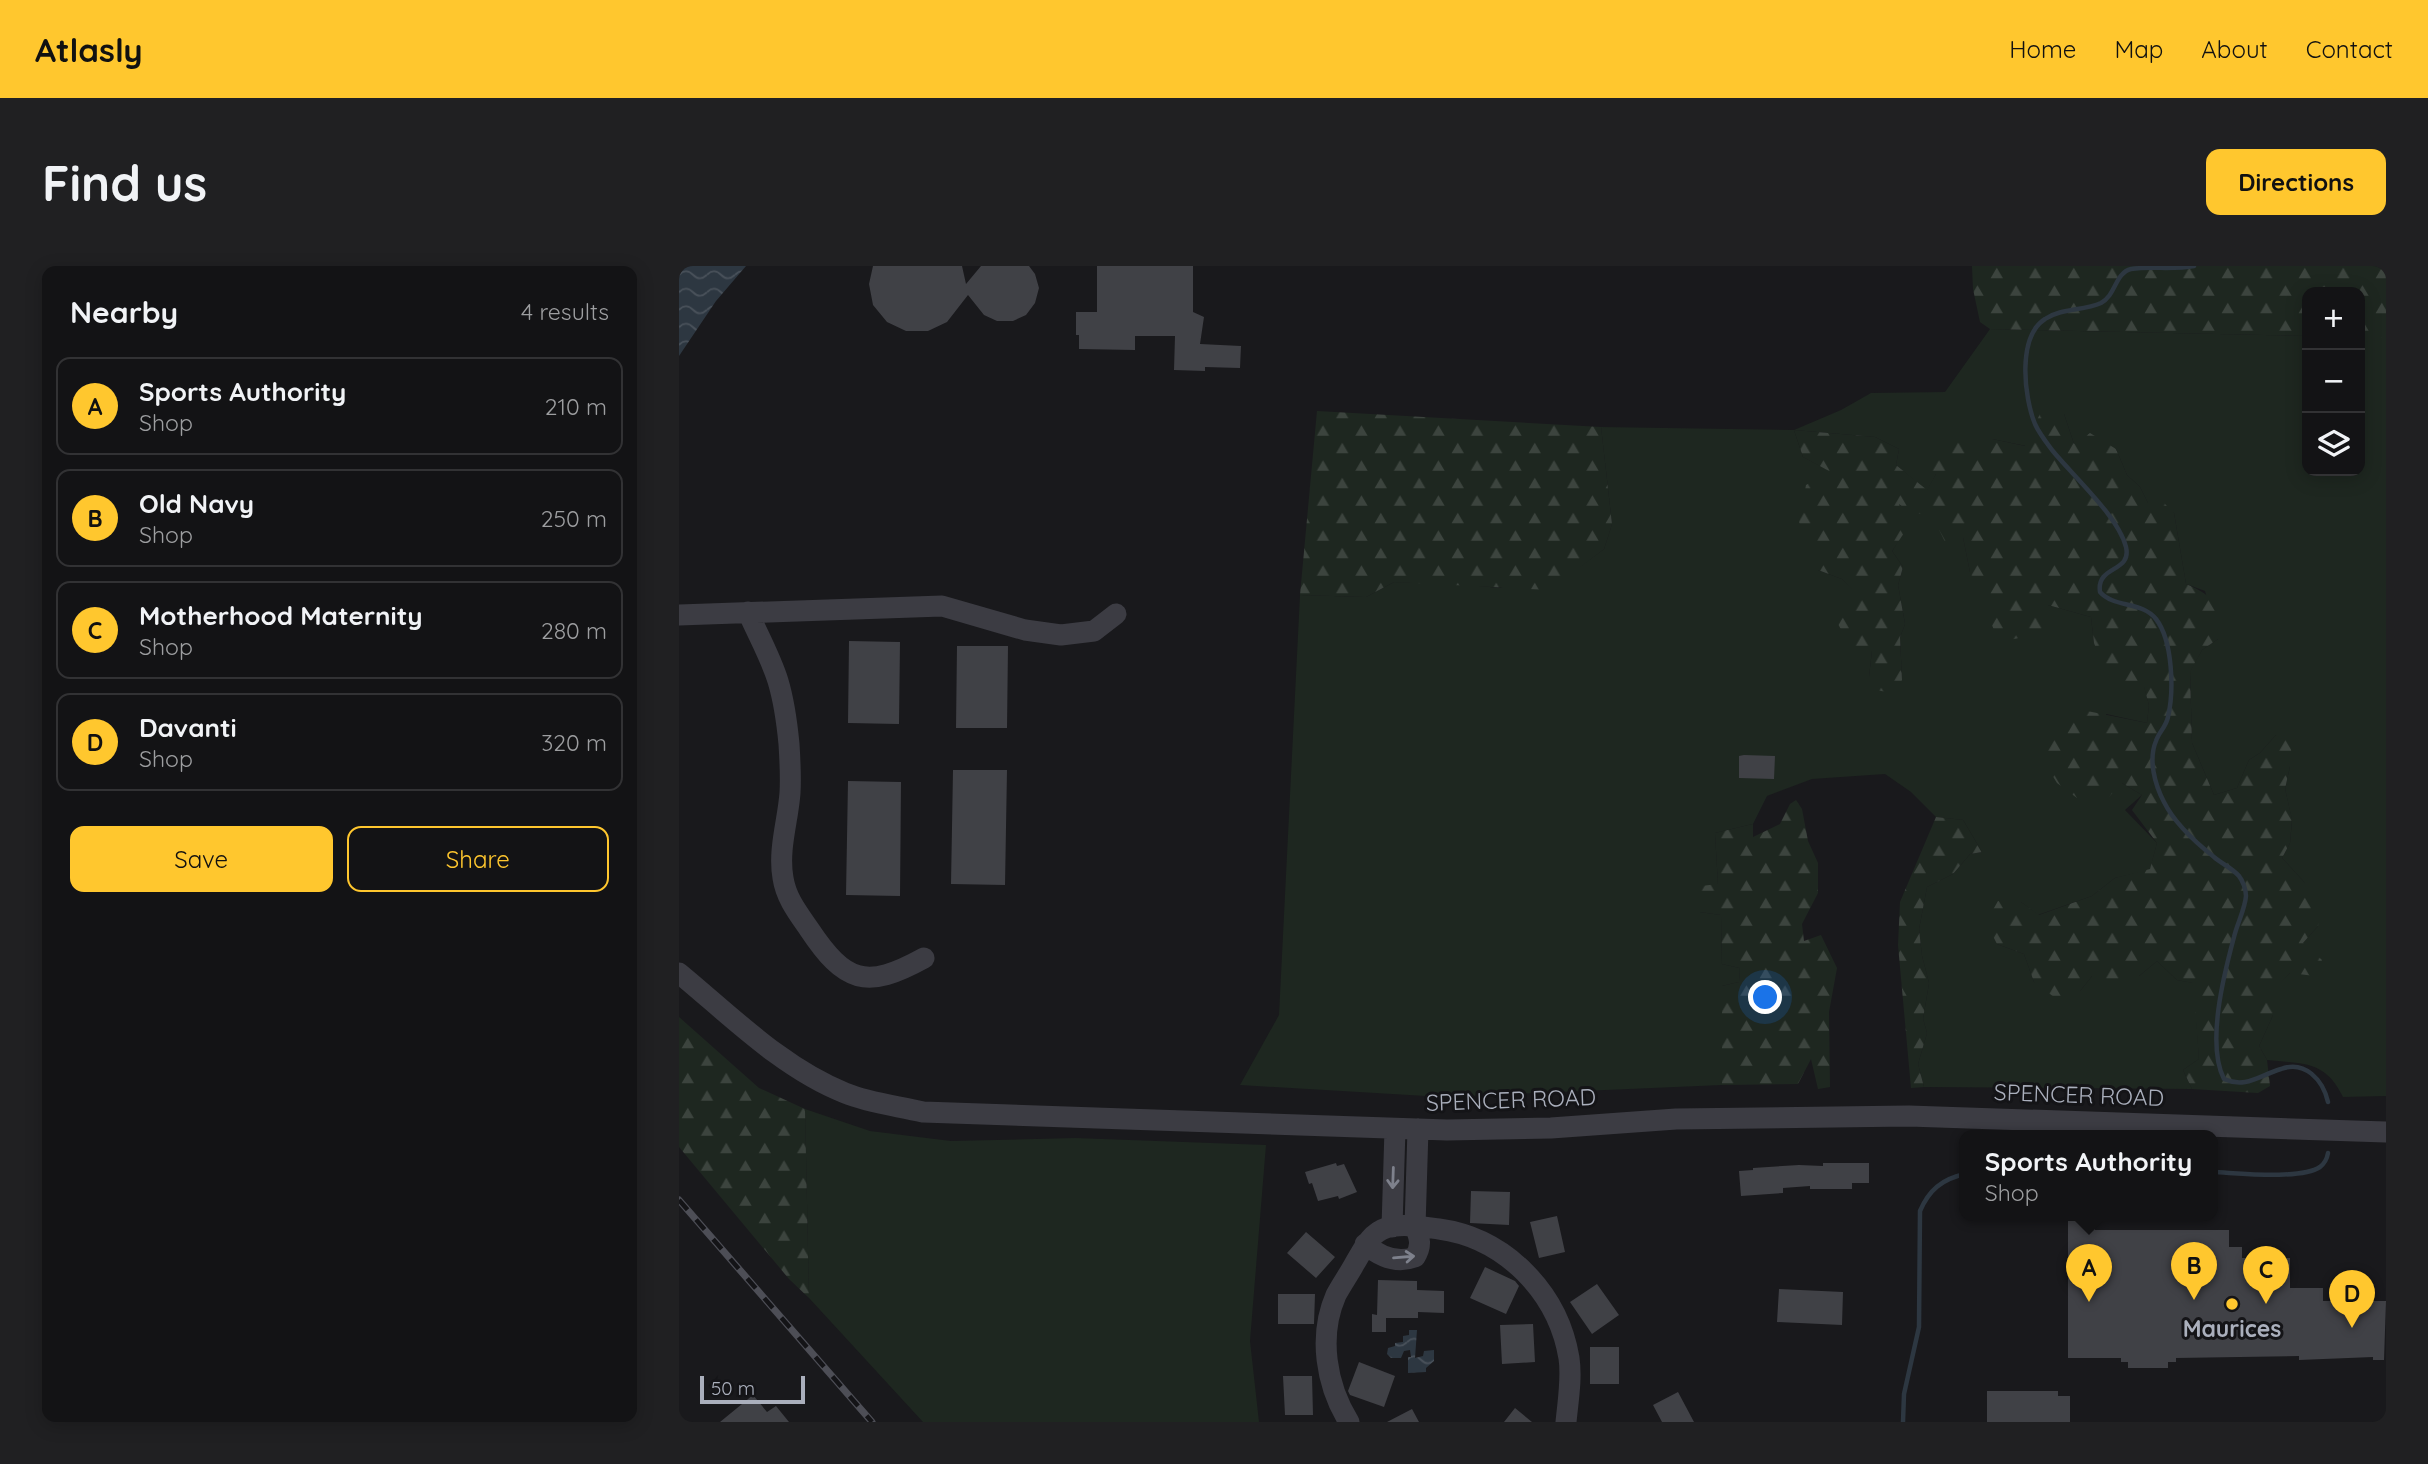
<!DOCTYPE html>
<html lang="en">
<head>
<meta charset="utf-8">
<style>
  :root { --surface:#131315; --page:#202022; --text:#f1f3f6; --muted:#9d9ea0; --line:#323234; --accent:#ffc72e }
  body { margin:0; font-family:Quicksand,sans-serif; background:var(--page); color:var(--text) }
  .controls { position:absolute; right:21px; top:21px; display:grid; overflow:hidden; border-radius:14px; box-shadow:0 4px 18px #0003 }
  .controls button { width:63px; height:63px; display:grid; place-items:center; padding:0; border:0; border-bottom:2px solid var(--line); background:var(--surface); color:var(--text); font:35px sans-serif }
  .scale { position:absolute; left:21px; bottom:18px; width:105px; box-sizing:border-box; padding-left:7px; border:4px solid #aaafbc; border-top:0; font-size:19px; line-height:24px; white-space:nowrap; color:#aaafbc; -webkit-text-stroke:5px #141417; paint-order:stroke }
  .you { position:absolute; left:1087px; top:732px; width:24px; height:24px; margin:-18px; border:5px solid #fff; border-radius:50%; background:#1a73e8; box-shadow:0 0 0 10px #1a73e833 }
  .badge { display:grid; place-items:center; width:46px; height:46px; border-radius:50%; background:var(--accent); color:#111; font-size:23px; font-weight:700 }
  .pin { position:absolute; translate:-50% -58px; filter:drop-shadow(0 2px 4px #0008) }
  .pin::after { content:''; position:absolute; top:37px; width:24px; height:21px; background:inherit; clip-path:polygon(0 0,100% 0,50% 100%) }
  .popup { position:absolute; left:1280px; top:864px; width:259px; height:91px; box-sizing:border-box; display:grid; place-content:center; border-radius:14px; background:var(--surface); filter:drop-shadow(0 2px 5px #0005); font-size:23px; white-space:nowrap; color:var(--muted) }
  .popup b { font-size:26px; color:var(--text) }
  .popup::after { content:''; position:absolute; left:50%; top:100%; margin-left:-14px; border:14px solid transparent; border-top-color:var(--surface) }
  .list { margin:0; padding:0; list-style:none }
  h2 { display:flex; justify-content:space-between; align-items:center; height:91px; margin:0; padding:0 28px; font-size:30px }
  h2 small { font-size:23px; font-weight:400; color:var(--muted) }
  .list li { display:grid; grid-template-columns:46px 1fr auto; gap:21px; align-items:center; box-sizing:border-box; height:98px; margin:0 14px 14px; padding:0 14px; border:2px solid var(--line); border-radius:14px }
  .list b { display:block; font-size:26px; white-space:nowrap }
  .list p { margin:0; font-size:23px; white-space:nowrap; color:var(--muted) }
  .list em { font-size:23px; font-style:normal; color:var(--muted) }
  .actions { display:flex; gap:14px; padding:21px 28px }
  .actions a { flex:1; padding:16px 0; border:2px solid var(--accent); border-radius:14px; text-align:center; font-size:24px; color:var(--accent) }
  .actions .main { background:var(--accent); color:#111 }
  .icon { flex:none; width:38px; height:38px; fill:none; stroke:currentColor; stroke-width:2; stroke-linecap:round; stroke-linejoin:round }
  .map { position:relative; flex:none; width:1707px; height:1156px; overflow:hidden; border-radius:14px }
  header { display:flex; align-items:center; gap:42px; box-sizing:border-box; height:98px; padding:0 35px; background:var(--accent); color:#111 }
  header strong { font-size:33px }
  nav { display:flex; gap:38px; margin-inline-start:auto; font-size:24px }
  .intro { display:flex; align-items:center; justify-content:space-between; box-sizing:border-box; height:168px; padding:0 42px }
  h1 { margin:0; font-size:49px }
  .button { padding:18px 32px; border-radius:14px; background:var(--accent); color:#111; font-size:24px; font-weight:700 }
  main { display:flex; gap:42px; padding:0 42px }
  aside { flex:1; background:var(--surface); border-radius:14px; box-shadow:0 4px 18px #0003 }
  .map>svg:first-child { display:block }
  .grass { fill:#1e2720 }
  .forest { fill:url(#forest-firs) }
  .water { fill:url(#water-waves) }
  .lines { fill:none; stroke-linecap:round; stroke-linejoin:round }
  .stream { stroke:#2d3741; stroke-width:4.5 }
  .building { fill:#404146 }
  .minor { stroke:#3c3c43; stroke-width:21 }
  .rail-casing { stroke:#4d4e56; stroke-width:7 }
  .rail { stroke:#141417; stroke-width:4.5; stroke-dasharray:13; stroke-linecap:butt }
  .oneway { stroke:#7e818c }
  .poi-dot { fill:#ffc72e; stroke:#141417; stroke-width:2.5 }
  .labels { text-anchor:middle; stroke-width:6; stroke-linejoin:round; paint-order:stroke }
  .street-label { font-size:23px; fill:#aaafbc; stroke:#141417 }
  .poi-label { font-size:23px; font-weight:bold; fill:#aaafbc; stroke:#141417 }
</style>
</head>
<body>
<header>
<strong>Atlasly</strong>
<nav><a>Home</a><a>Map</a><a>About</a><a>Contact</a></nav>
</header>
<div class="intro"><h1>Find us</h1><a class="button">Directions</a></div>
<main>
<aside>
<h2>Nearby<small>4 results</small></h2>
<ul class="list">
<li><span class="badge">A</span><div><b>Sports Authority</b><p>Shop</p></div><em>210 m</em></li>
<li><span class="badge">B</span><div><b>Old Navy</b><p>Shop</p></div><em>250 m</em></li>
<li><span class="badge">C</span><div><b>Motherhood Maternity</b><p>Shop</p></div><em>280 m</em></li>
<li><span class="badge">D</span><div><b>Davanti</b><p>Shop</p></div><em>320 m</em></li>
</ul>
<div class="actions"><a class="main">Save</a><a>Share</a></div>
</aside>
<div class="map">
<svg width="1707" height="1156" viewBox="0 0 1707 1156">
  <defs>
    <pattern id="forest-firs" width="22" height="20" patternUnits="userSpaceOnUse" patternTransform="scale(1.75)"><rect width="22" height="20" fill="#1e2720"/><path d="M5 1l3.5 6h-7zM16 11l3.5 6h-7z" fill="#3c443e"/></pattern>
    <pattern id="water-waves" width="16" height="10" patternUnits="userSpaceOnUse" patternTransform="scale(1.75)"><rect width="16" height="10" fill="#2d3741"/><path d="M0 5q4-4 8 0t8 0" fill="none" stroke="#49515a"/></pattern>
  </defs>
  <rect width="100%" height="100%" fill="#19191c"/>
  <path class="grass" d="M1311,63L1628,70V205H1681V72H1707V830L1664,831C1646,794 1625,798 1588,794L1580,780L1594,749V724L1611,707L1624,677L1639,660L1625,616L1603,592L1611,577L1613,554L1606,523L1611,500L1597,469L1581,487L1570,494L1558,522L1535,529L1513,477L1511,405L1523,384L1539,373L1526,325L1507,318L1495,247L1469,237L1461,221L1448,209L1437,183L1395,178L1385,148L1347,180L1313,173L1257,208L1248,225L1217,199L1220,183L1196,171L1115,164L1124,191L1151,205L1139,304L1163,313L1179,329L1193,385L1190,411L1223,414L1221,371L1226,358L1219,319L1224,301L1213,285L1226,264L1219,237L1251,244L1284,271L1291,306L1369,339L1412,351L1415,377L1465,420L1470,439L1468,457L1427,448L1443,517L1463,529L1446,544L1478,577L1471,604L1436,612L1413,630L1359,649L1342,636L1318,678L1345,688L1355,716L1401,725L1413,710H1460L1478,695L1498,714L1515,717L1520,793L1504,804L1513,823L1245,821L1239,798L1248,767L1244,753L1250,717L1243,690L1240,663L1248,621L1274,608L1291,588L1303,586L1284,554L1257,551L1232,526L1206,508L1133,513L1088,530L1074,558L1036,567L1039,618L1021,646L1042,649L1043,698L1061,702L1060,716L1043,720V819L764,831L561,819L600,749L621,329L687,331L715,316L781,318L820,322L899,302L925,283L933,258L922,161L1115,164L1162,144L1192,127L1266,126Z
    M126,843L191,865L272,875L396,872L587,879L571,1075L580,1156H244L130,1032Z"/>
  <path class="forest" d="M1293,0H1707V72H1681V26H1628V70L1311,63L1301,56L1294,23Z
    M1366,137L1385,148L1395,178L1411,167L1437,183L1448,209L1461,221L1469,237L1483,235L1495,247L1507,318C1537,330 1541,342 1539,373L1523,384L1511,406L1513,477L1535,529L1558,522L1570,494L1581,487L1597,469L1613,474L1611,500L1606,523L1613,553L1611,577L1603,592L1625,616L1642,644L1639,660L1624,677L1643,694L1636,710L1611,707L1595,724L1594,749L1580,780L1588,794L1591,820L1579,827L1513,823L1504,804L1520,793L1514,717L1498,714L1478,695L1460,710L1434,721L1413,710L1401,725L1383,737L1355,716L1345,688L1318,678L1307,656L1319,635L1342,636L1360,649L1413,630L1436,612L1471,603L1478,577L1453,544L1463,529L1443,517L1427,534L1398,532L1378,517L1362,491L1369,464L1398,443L1468,457L1470,439L1465,421L1430,416L1415,377L1412,351L1369,339L1365,363L1350,370L1320,376L1291,306L1284,271L1266,276L1251,245L1235,249L1220,238L1227,264L1213,285L1224,301L1219,319L1226,358L1221,371L1223,414L1216,428L1198,424L1190,411L1193,385H1174L1159,358L1158,340L1178,329L1163,313L1139,304L1120,256L1127,219L1150,205L1124,191L1115,164L1196,171L1220,183L1217,199L1248,224L1257,208L1244,198L1260,171L1313,173L1346,180Z
    M638,145L922,161L933,258L925,283L871,324L715,316L687,331L621,329Z
    M1117,534L1123,543L1129,575L1139,597V627L1123,658L1125,675L1142,669L1158,702L1150,746L1151,821L1139,823L1132,793L1119,818L1043,819V720L1060,716L1061,702L1043,698L1042,649L1021,646L1015,638L1022,620L1039,618L1036,567L1074,558V571L1101,558L1111,538Z
    M1257,551L1284,554L1303,586L1291,588L1274,608L1248,621L1240,663L1243,690L1250,717L1244,753L1248,767L1239,798L1245,821L1232,822L1219,679L1221,636Z
    M0,751L80,822L126,843L130,1032L110,1013L0,881Z"/>
  <path class="water" d="M0,0H67L37,35L0,90Z
    M730,1064H738L736,1092L744,1090L745,1085L755,1084V1095L747,1102V1106L729,1107V1091H732L731,1084L725,1085L722,1092H712L708,1088L709,1082L716,1080V1077L724,1076V1070L730,1069Z"/>
  <g class="lines">
    <path class="stream" d="M1515,0C1495,4 1472,0 1452,3C1436,7 1437,29 1422,37C1404,45 1382,42 1366,53C1338,71 1345,131 1356,158C1360,167 1367,176 1373,184C1394,210 1439,250 1447,281C1453,307 1417,299 1421,326C1435,342 1463,335 1477,353C1494,375 1495,425 1489,451C1487,461 1480,466 1477,475C1469,494 1476,519 1485,536C1496,558 1516,576 1535,591C1543,598 1553,602 1560,610C1564,615 1567,624 1567,630C1566,643 1558,658 1555,671C1545,708 1527,778 1545,813C1567,823 1581,809 1602,803C1626,794 1644,814 1649,836
      M1534,906C1559,907 1621,914 1641,901C1646,897 1648,893 1649,887
      M1224,1156L1225,1128L1240,1061L1241,945C1250,924 1263,913 1286,908"/>
  </g>
  <path class="building" d="M194,0H283L287,18L302,0H350L356,8L360,22L356,37L347,49L334,55H318L305,49L289,29L268,56L249,65H227L208,56L194,39L190,18Z
    M418,0H514V46L525,51L521,78L562,80L561,102L526,101V105L495,104L496,70H456V84L400,83V69H397V46H418Z
    M170,375L221,376L220,458L169,457Z
    M278,380H329L328,462H277Z
    M1065,489L1096,490L1095,513L1060,512V490Z
    M274,504H328L326,619L272,618Z
    M169,515L222,516L221,630L167,629Z
    M657,897L658,900L665,898L678,926L660,933L659,930L639,935L633,917L630,918L626,906Z
    M1144,897H1190V917H1173V923H1131V920L1104,922V927L1062,930L1060,905L1074,904V902L1120,899L1144,900Z
    M792,925L831,926L830,959L791,957Z
    M878,950L886,986L860,992L851,956Z
    M1389,950H1416V964H1550V981H1563V992H1611V1022H1644V1035H1707L1705,1094H1694V1091L1620,1094V1090L1497,1092V1096H1489V1102H1449V1096H1442V1092H1389Z
    M627,966L656,991L637,1012L608,987Z
    M806,1001L836,1015L840,1020L827,1048L791,1032Z
    M699,1014L738,1015V1024L765,1025V1047L739,1046V1052H707V1066H693V1048L698,1049Z
    M918,1018L940,1049L913,1068L891,1036Z
    M1100,1023L1164,1026L1163,1059L1098,1056Z
    M599,1028H636L635,1058H599Z
    M854,1058L856,1096L823,1098L821,1059Z
    M911,1081H940V1118H911Z
    M680,1096L716,1110L705,1141L671,1129L669,1125Z
    M604,1110H633L634,1149H606Z
    M1308,1125H1379V1130H1391V1156H1308Z
    M999,1126L1015,1156H983L974,1139Z
    M74,1129L88,1146L97,1140L110,1156H41Z
    M836,1142L853,1156H825Z
    M733,1143L740,1156H708Z"/>
  <g class="lines">
    <path class="minor" d="M69,346C79,369 92,392 99,415C105,435 108,457 110,478C111,494 112,511 111,527C109,555 99,583 104,612C107,632 119,647 130,663C166,717 187,724 245,692
      M0,349L263,340L346,364L382,369L415,365L437,348
      M0,707C51,749 103,802 166,827C190,837 219,840 244,846L768,864L872,862L997,853L1230,850L1707,866
      M713,961L716,863
      M686,978C700,990 717,998 736,991C743,980 741,972 736,961L739,863
      M670,1156C647,1119 639,1070 657,1029C663,1018 670,1008 676,997C684,984 691,967 707,962C722,957 744,961 760,963C826,972 879,1026 890,1092C893,1113 889,1135 887,1156"/>
    <g class="rail-casing">
      <path id="rail" d="M0,934L193,1156"/>
    </g>
    <use href="#rail" class="rail"/>
  </g>
  <defs><path id="oneway-shaft" d="M-6 0H5M1.5-3L5.5 0L1.5 3" fill="none" stroke-width="1.6" stroke-linecap="round" stroke-linejoin="round" transform="scale(1.75)"/></defs>
  <g class="oneway">
    <use href="#oneway-shaft" transform="translate(714 912) rotate(92)"/>
    <use href="#oneway-shaft" transform="translate(725 991) rotate(-5)"/>
  </g>
  <circle class="poi-dot" cx="1553" cy="1038" r="7"/>
  <g class="labels">
    <g class="street-label">
      <text transform="translate(1400 829) rotate(2)" y="8">SPENCER ROAD</text>
      <text transform="translate(832 834) rotate(-2)" y="8">SPENCER ROAD</text>
    </g>
    <g class="poi-label">
      <text x="1553" y="1071">Maurices</text>
    </g>
  </g>
</svg>
<div class="controls">
<button>+</button>
<button>−</button>
<button><svg class="icon" aria-label="layers" viewBox="0 0 24 24"><path d="M12 4l9 5-9 5-9-5zM3 14l9 5 9-5"/></svg></button>
</div>
<div class="scale">50 m</div>
<div class="you"></div>
<div class="pin badge" style="left:1410px;top:1036px">A</div>
<div class="popup"><b>Sports Authority</b>Shop</div>
<div class="pin badge" style="left:1515px;top:1034px">B</div>
<div class="pin badge" style="left:1587px;top:1038px">C</div>
<div class="pin badge" style="left:1673px;top:1062px">D</div>
</div>
</main>
</body>
</html>
